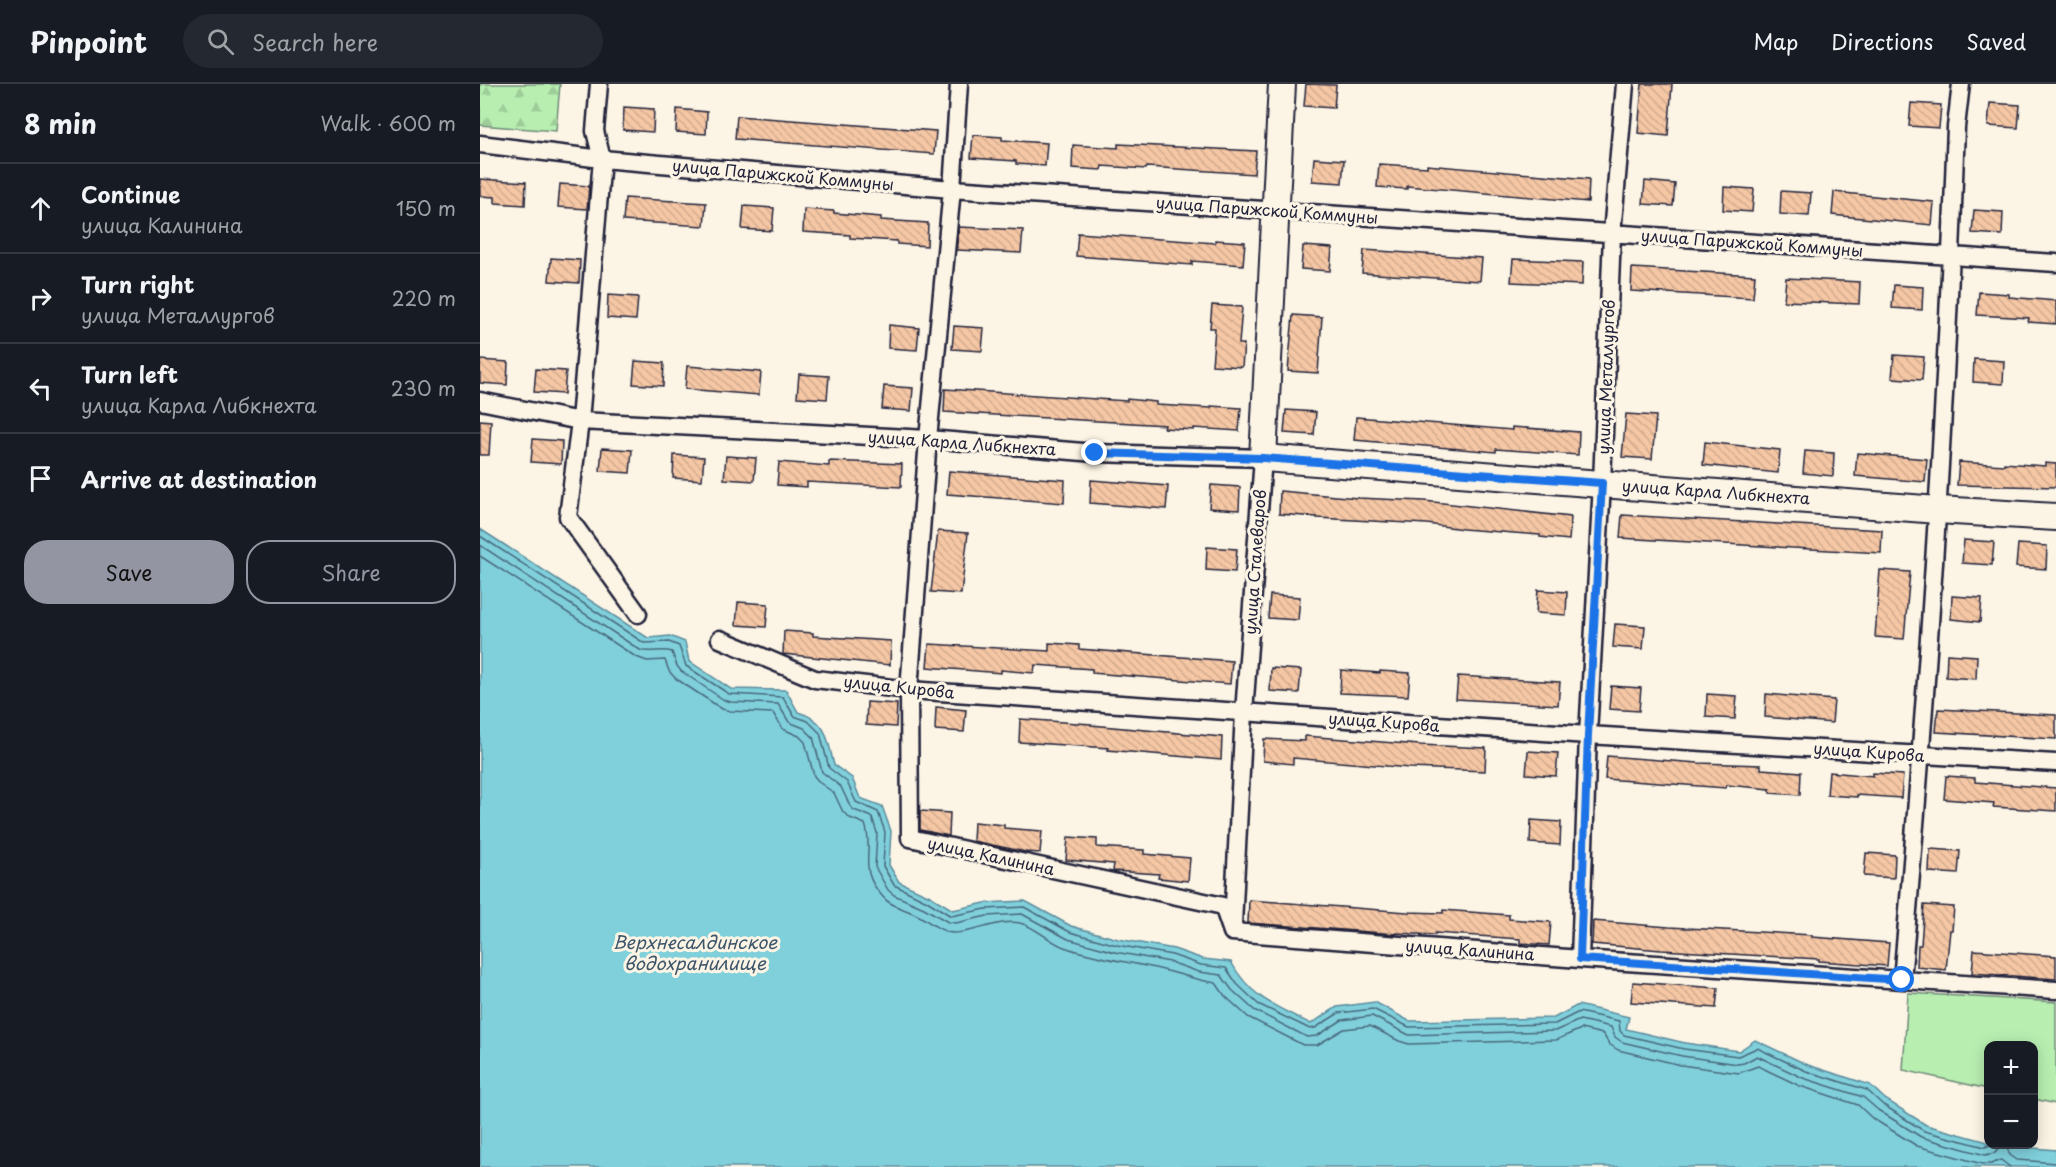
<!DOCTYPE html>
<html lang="en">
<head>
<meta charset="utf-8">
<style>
  :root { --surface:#171b24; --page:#242831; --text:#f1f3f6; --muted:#9ea1a6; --line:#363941; --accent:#9495a2 }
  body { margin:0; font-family:"Playpen Sans",sans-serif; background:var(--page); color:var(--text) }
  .controls { position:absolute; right:18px; bottom:18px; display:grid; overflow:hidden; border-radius:12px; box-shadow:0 3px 15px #0003 }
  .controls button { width:54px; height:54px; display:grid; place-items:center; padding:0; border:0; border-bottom:2px solid var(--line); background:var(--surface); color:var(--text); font:30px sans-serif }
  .stop { position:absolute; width:18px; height:18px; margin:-14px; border:4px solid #1a73e8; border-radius:50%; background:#fff }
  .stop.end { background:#1a73e8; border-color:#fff; box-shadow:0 2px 6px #0008 }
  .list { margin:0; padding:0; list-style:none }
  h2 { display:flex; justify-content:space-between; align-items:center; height:78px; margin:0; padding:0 24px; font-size:26px }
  h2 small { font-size:20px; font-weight:400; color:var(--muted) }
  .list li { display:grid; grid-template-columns:39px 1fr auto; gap:18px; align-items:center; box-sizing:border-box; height:90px; padding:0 24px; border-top:2px solid var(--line) }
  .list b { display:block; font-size:22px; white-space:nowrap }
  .list p { margin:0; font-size:20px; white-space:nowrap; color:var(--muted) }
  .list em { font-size:20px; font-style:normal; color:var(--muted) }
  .actions { display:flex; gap:12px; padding:18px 24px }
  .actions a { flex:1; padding:14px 0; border:2px solid var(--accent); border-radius:24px; text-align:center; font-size:21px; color:var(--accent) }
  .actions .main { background:var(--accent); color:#111 }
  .icon { flex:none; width:33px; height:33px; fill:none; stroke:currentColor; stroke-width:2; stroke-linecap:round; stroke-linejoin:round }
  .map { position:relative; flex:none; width:1576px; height:1083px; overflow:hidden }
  header { display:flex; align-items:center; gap:36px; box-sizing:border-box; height:84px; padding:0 30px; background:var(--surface); border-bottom:2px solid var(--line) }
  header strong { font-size:28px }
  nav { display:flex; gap:33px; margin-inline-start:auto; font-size:21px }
  .search { width:420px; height:54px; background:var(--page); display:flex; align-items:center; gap:15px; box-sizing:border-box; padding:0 21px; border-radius:33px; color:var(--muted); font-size:22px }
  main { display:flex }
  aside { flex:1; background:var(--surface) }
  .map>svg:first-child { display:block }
  .green { fill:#b8efb1; stroke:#6d8876; stroke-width:1.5 }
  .forest { fill:url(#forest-firs); stroke:#6d8876; stroke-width:1.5 }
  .water { fill:#80d0dc; stroke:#5a8a9c; stroke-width:1.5 }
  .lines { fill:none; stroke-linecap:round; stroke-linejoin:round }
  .shore { stroke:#48687b; stroke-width:1.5 }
  .building { fill:url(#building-back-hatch); stroke:#22223b; stroke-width:1.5 }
  .minor-casing { stroke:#22223b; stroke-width:21 }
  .primary-casing { stroke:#22223b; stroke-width:30 }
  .minor { stroke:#fcf5e5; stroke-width:16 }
  .primary { stroke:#fcf5e5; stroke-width:26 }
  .route { stroke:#1a73e8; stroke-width:8 }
  .labels { text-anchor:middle; stroke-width:6; stroke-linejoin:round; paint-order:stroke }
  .street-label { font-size:16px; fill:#22223b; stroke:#fcf5e5 }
  .water-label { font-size:18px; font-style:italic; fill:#3e566b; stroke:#fcf5e5 }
</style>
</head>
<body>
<header>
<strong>Pinpoint</strong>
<div class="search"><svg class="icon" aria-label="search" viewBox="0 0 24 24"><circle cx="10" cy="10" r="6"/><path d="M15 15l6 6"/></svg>Search here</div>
<nav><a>Map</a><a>Directions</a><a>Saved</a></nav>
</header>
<main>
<aside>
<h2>8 min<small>Walk · 600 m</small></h2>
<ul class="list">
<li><svg class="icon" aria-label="ahead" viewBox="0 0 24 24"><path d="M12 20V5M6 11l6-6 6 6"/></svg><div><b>Continue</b><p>улица Калинина</p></div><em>150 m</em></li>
<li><svg class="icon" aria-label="right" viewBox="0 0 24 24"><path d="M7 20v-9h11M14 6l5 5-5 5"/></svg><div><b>Turn right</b><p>улица Металлургов</p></div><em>220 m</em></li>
<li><svg class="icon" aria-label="left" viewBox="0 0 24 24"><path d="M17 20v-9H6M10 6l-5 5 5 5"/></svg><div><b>Turn left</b><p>улица Карла Либкнехта</p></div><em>230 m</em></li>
<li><svg class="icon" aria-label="arrive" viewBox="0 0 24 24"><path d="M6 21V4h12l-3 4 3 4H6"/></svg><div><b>Arrive at destination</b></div></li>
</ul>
<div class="actions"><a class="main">Save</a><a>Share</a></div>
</aside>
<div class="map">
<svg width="1576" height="1083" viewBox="0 0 1576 1083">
  <defs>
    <pattern id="forest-firs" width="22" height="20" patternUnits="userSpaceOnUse" patternTransform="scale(1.5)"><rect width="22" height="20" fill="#b8efb1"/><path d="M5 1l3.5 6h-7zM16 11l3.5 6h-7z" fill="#9ecd99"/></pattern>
    <pattern id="building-back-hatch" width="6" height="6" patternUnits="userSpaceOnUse" patternTransform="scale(1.5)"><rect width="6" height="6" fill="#f5c7a4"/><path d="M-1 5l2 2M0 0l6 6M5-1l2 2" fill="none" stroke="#d2ab8e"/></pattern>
  </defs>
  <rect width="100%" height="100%" fill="#fcf5e5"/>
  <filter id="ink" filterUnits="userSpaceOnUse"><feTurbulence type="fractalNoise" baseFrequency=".0167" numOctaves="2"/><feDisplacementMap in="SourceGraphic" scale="12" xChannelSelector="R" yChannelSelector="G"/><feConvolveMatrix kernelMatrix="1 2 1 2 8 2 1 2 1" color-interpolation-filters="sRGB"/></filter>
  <g filter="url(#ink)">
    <path class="green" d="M1428,909L1576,918V1020L1554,1015V962H1508V1005L1423,986Z"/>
    <path class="forest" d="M0,0H80L76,47L0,41Z"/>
    <path class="water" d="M0,445L168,554L190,552L205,558L209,577L251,605L306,606L318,628C348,637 347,654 354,681L372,694L380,714L402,722L411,747L409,781L419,798L450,812L473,826L505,819L545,817L591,842L638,855L694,865L723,875L751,878C772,915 794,921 831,940L857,923L895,918L929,937L1074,934L1098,921L1149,933L1146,945L1205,959L1259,967L1275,956L1328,981L1390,1001L1405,1015L1446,1041L1508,1058V1060L1576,1066V1083H0Z"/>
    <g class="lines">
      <path class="shore" d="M0,452L164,559L189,558L199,562L206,582L249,610L303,613L314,632L328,637L340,649L349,684L367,698L376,718L398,728L405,748L403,782L414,801L447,817L471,832L506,825L544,823L590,848L637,861L692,871L721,881L746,884L757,900L778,920L830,945L835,944L859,929L893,925L929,943L1075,940L1099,928L1139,937L1140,947L1144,951L1204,965L1258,972L1277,964L1326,987L1387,1006L1402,1020L1444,1047L1505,1063L1513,1060
        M0,461L160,566C171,570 182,564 192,568L197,582L201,587L244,616L251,618L298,620L309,638L324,644L333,653L342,688L361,703L370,722L374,726L392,733L397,749L395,783L408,806L414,811L444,824L468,838L476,839L507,832L542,830L588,855L635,868L690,878L719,888L741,891L752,906L774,926L827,953L837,952L862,936L892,932L929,951L1075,947L1100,936L1131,943L1135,953L1142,958L1202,972L1258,980L1264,979L1277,972L1323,994L1383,1013L1398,1026L1441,1053L1505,1071L1515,1069L1522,1060
        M0,472L156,573L167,577L185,576L189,587L195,594L242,625L250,627L293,629L303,645L319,652L325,658L334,692L340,699L354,709L363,728L370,734L385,740C395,769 376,784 403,813C410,822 425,825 435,830C447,835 458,847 472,849C493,850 517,835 540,839C554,842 570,858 584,863C618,875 653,878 687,887C704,891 719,897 736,899L745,912L768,933L823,961H837L864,945L890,942L919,957L929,960L1076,956L1101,945L1123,950L1129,960L1138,966L1201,981L1259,989L1278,982L1320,1002L1378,1021L1392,1034L1437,1062L1502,1080H1511L1521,1076L1530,1083
        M1525,1060L1530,1071L1537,1076L1576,1079"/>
    </g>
    <path class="building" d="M826,0L856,1L854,24L824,22Z
      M1162,0H1192L1188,52L1158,49Z
      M1431,19L1461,21L1459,44L1429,42Z
      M1510,19L1540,21L1538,44L1508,42Z
      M144,23L174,25L173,48L143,46Z
      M197,25L227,28L226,50L196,48Z
      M257,32L456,47L454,70L255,55Z
      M493,51L522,53V56L567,59L565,82L536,80V77L491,74Z
      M638,60L776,67L774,90L667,83L666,85L622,82L621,86L592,84L593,61L638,64Z
      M834,74L864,76L862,99L832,97Z
      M899,80L947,83V81L1109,95L1108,118L927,102V105L897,103Z
      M0,95L46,98L45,121L15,119V113L0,112Z
      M1165,97L1195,100L1193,122L1163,120Z
      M80,100L109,102L107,125L78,123Z
      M1244,103L1274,105L1272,128L1243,126Z
      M1301,107L1331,109L1329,132L1300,130Z
      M1354,108L1454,118L1452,141L1352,131Z
      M145,114L226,119L224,142L143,137Z
      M264,122L294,124L292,147L262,145Z
      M324,125L354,127V129L401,133V136L448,139L447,162L417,160V157L370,154V151L323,148Z
      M1494,126L1523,128L1522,151L1492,149Z
      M479,143L543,146L541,169L477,166Z
      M598,149L735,159V156L765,158L763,181L712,177V181L596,172Z
      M823,162L852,164L850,187L821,185Z
      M884,166L1002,174L1000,197L882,189Z
      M71,174L100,176L99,199L69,197Z
      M1033,175L1103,178L1102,201L1031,198Z
      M1152,184L1275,191L1273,214L1151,207Z
      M1306,194L1380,198L1379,220L1304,217Z
      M1414,201L1443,203L1442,226L1412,224Z
      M1499,208L1529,210V213L1576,217V240L1548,238L1549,234L1497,231Z
      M128,211L158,213L156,236L127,234Z
      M732,221L762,223L759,260H764L762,283L732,281L735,244H730Z
      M813,231L842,233L838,289L808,287Z
      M409,241L439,244L437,266L408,264Z
      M474,242L504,244L502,267L472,265Z
      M1414,271L1444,273L1442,296L1412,294Z
      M1494,275L1524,277L1523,300L1493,298Z
      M0,276L28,278L27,301L0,299Z
      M155,277L184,279L183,302L153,300Z
      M207,282L281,288L279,311L205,305Z
      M56,285L86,287L84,310L54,308Z
      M319,290L349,292L347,315L317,313Z
      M404,302L433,304L431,327L402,325Z
      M465,305L647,317V315L676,318V321L731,324V322L761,324L759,347L714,344V346L684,344L685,341L464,328Z
      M806,326L836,328L834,351L804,349Z
      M1146,330L1176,332L1172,375L1142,373Z
      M876,333L1032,346V343L1099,348L1098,371L1016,365V368L874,356Z
      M0,336L11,337L9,371H0Z
      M53,355L82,357L81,380L51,378Z
      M1225,358L1300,366L1298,389L1223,381Z
      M122,364L152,366L150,389L120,387Z
      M1325,367L1354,369L1353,392L1323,389Z
      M1377,369L1447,375L1445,398L1375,392Z
      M194,371L224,373L222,396L193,394Z
      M246,372L276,374L274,397L244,395Z
      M349,377L422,380L421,403L327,398V403L297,401L299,378L349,382Z
      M1479,378L1524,381V379L1565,382V379L1576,380V403L1477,401Z
      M469,387L585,396L584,419L467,410Z
      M611,396L688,402L686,425L610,419Z
      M731,401L760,403L759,426L729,424Z
      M800,407L878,414L944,417L1091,433L1089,456L1060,453V451L983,445L947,440L837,434V433L799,430Z
      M1142,431L1402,446L1401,469L1140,454Z
      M458,447L488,449L481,510L451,508Z
      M1484,456L1514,458L1512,481L1482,479Z
      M1538,460L1567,462L1566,485L1536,483Z
      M727,463L757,465L755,488L726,486Z
      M1400,486L1430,488L1424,555L1395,553Z
      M1058,506L1087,508L1086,531L1056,529Z
      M790,511L820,513L818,536L788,534Z
      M1472,512L1502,514L1500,538L1471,535Z
      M258,518L288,520L286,543L256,541Z
      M1135,540L1165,542L1163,565L1133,563Z
      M304,547L333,549V552L411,557L410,581L303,570Z
      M569,559L599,561V565L752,577L750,600L612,589V585L555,581L554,589L521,586V589L447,583L449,560L569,567Z
      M1467,570L1497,572L1496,595L1466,593Z
      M791,584L821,586L819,609L790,607Z
      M861,586L900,589V587L930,589L928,612L860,609Z
      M978,592L1080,598L1078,621L976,615Z
      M1131,602L1161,604L1159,627L1129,625Z
      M1227,610L1257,612L1255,635L1226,633Z
      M1286,610L1354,616L1352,639L1285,633Z
      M387,618L417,620L416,643L386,641Z
      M456,623L486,626L484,648L455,646Z
      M1458,625L1576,631V655L1456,648Z
      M540,635L611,640V641L742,653L741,676L628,666L629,664L539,658Z
      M825,652L940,661L1006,664L1005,687L930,684L813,674V680L783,677L784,655L825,657Z
      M1048,667L1078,669L1076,692L1046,690Z
      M1127,672L1218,679L1281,681V685L1321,688L1320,711L1290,709V705L1247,701L1246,704L1125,695Z
      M1349,688L1393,692V689L1423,691L1421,714L1377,711V713L1347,711Z
      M1466,692L1495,694V698L1576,704V727L1513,723L1514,719L1464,715Z
      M440,727L470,729L469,752L440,746Z
      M1051,736L1081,738L1080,761L1050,759Z
      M494,738L524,741V744L562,747L560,769L546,768L493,757Z
      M588,753L617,755V763L664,766V770L710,774L708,797L678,794L679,790L633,787L634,780L586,776Z
      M1450,765L1480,767L1478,790L1449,788Z
      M1386,769L1415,771L1414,794L1384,792Z
      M769,816L927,828L963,829V826L1029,831V835L1071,838L1069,861L1040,859V855L955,849V851L916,849V850L768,839Z
      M1444,821L1474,823L1472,846H1470L1466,886L1437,883L1438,861H1441Z
      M1113,837L1189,843L1332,851V853L1409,859L1407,882L1339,877V875L1181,866L1112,860Z
      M1494,866L1576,872V895L1492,889Z
      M1153,898L1238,904L1236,924L1151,918Z"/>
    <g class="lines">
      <g class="minor-casing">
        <path id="minor" d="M119,0L115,47L122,75L100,337L88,433L158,530
          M479,0L472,105L448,355L429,606L430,754L743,822L752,848L1100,875L1576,906
          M0,60L122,75L472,105L1576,179
          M0,317L100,337L448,355L615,369L783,374L764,629L753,840
          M240,555L335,595L429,606L1108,651L1576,679
          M1100,875L1108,651L1122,399L1132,150L1145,0
          M1422,896C1447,612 1466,328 1476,43L1481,0"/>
      </g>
      <g class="primary-casing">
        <path id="primary" d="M802,0L783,374L1458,426L1576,433"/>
      </g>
      <use href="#minor" class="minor"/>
      <use href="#primary" class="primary"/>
    </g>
  </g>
  <g class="lines" filter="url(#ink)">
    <path class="route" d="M615,369L783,374L1122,399L1108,651L1100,875L1422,896"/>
  </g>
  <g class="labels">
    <g class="street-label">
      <text transform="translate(303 91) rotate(5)" y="6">улица Парижской Коммуны</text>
      <text transform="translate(787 126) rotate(4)" y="6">улица Парижской Коммуны</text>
      <text transform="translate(1272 159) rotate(4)" y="6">улица Парижской Коммуны</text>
      <text transform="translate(1126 293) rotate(-88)" y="6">улица Металлургов</text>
      <text transform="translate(482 359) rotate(4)" y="6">улица Карла Либкнехта</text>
      <text transform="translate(1236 408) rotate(4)" y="6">улица Карла Либкнехта</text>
      <text transform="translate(775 478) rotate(-86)" y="6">улица Сталеваров</text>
      <text transform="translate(419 603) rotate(6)" y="6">улица Кирова</text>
      <text transform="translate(904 638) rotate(4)" y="6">улица Кирова</text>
      <text transform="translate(1389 668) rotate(4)" y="6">улица Кирова</text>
      <text transform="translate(511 772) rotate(12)" y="6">улица Калинина</text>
      <text transform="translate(990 866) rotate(4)" y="6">улица Калинина</text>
    </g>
    <g class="water-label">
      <text x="215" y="865">Верхнесалдинское<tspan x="215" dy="21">водохранилище</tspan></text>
    </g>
  </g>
</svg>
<div class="controls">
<button>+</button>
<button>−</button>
</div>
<div class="stop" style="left:1422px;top:896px"></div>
<div class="stop end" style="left:615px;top:369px"></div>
</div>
</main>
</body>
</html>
